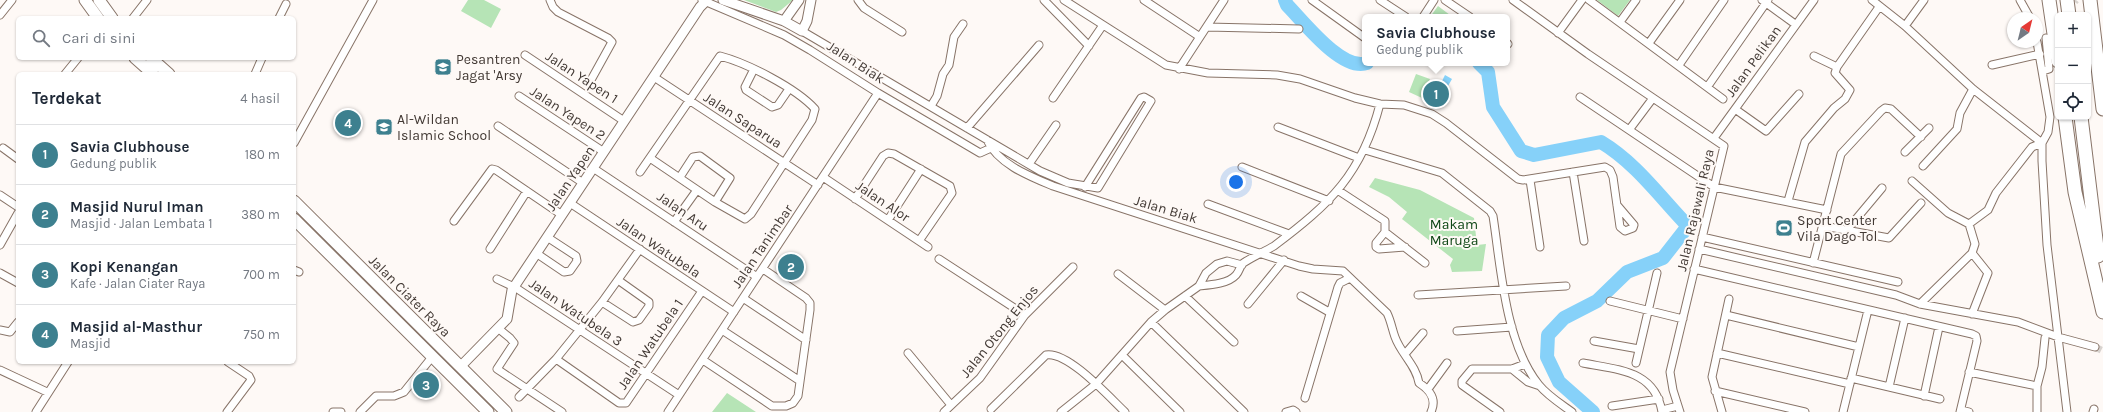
<!DOCTYPE html>
<html lang="id">
<head>
<meta charset="utf-8">
<style>
  :root { --surface:#fff; --page:#f2f2f3; --text:#1f2937; --muted:#747a83; --line:#e0e1e3; --accent:#3d808f }
  body { margin:0; font-family:Karla,sans-serif; background:var(--page); color:var(--text) }
  .controls { position:absolute; right:12px; top:12px; display:grid; overflow:hidden; border-radius:6px; box-shadow:0 1px 3px #0004 }
  .controls button { width:36px; height:36px; display:grid; place-items:center; padding:0; border:0; border-bottom:1px solid var(--line); background:var(--surface); color:var(--text); font:20px sans-serif }
  .compass { position:absolute; left:2007px; top:12px; width:36px; height:36px; border-radius:50%; background:var(--surface); box-shadow:0 1px 3px #0004; rotate:35deg }
  .you { position:absolute; left:1236px; top:182px; width:14px; height:14px; margin:-10px; border:3px solid #fff; border-radius:50%; background:#1a73e8; box-shadow:0 0 0 6px #1a73e833 }
  .badge { display:grid; place-items:center; width:26px; height:26px; border-radius:50%; background:var(--accent); color:#fff; font-size:13px; font-weight:700 }
  .pin { position:absolute; translate:-50% -50%; border:2px solid #fff; box-shadow:0 1px 4px #0006 }
  .popup { position:absolute; left:1362px; top:14px; width:148px; height:52px; box-sizing:border-box; display:grid; place-content:center; border-radius:6px; background:var(--surface); filter:drop-shadow(0 1px 3px #0005); font-size:13px; white-space:nowrap; color:var(--muted) }
  .popup b { font-size:15px; color:var(--text) }
  .popup::after { content:''; position:absolute; left:50%; top:100%; margin-left:-8px; border:8px solid transparent; border-top-color:var(--surface) }
  .list { margin:0; padding:0; list-style:none }
  h2 { display:flex; justify-content:space-between; align-items:center; height:52px; margin:0; padding:0 16px; font-size:17px }
  h2 small { font-size:13px; font-weight:400; color:var(--muted) }
  .list li { display:grid; grid-template-columns:26px 1fr auto; gap:12px; align-items:center; box-sizing:border-box; height:60px; padding:0 16px; border-top:1px solid var(--line) }
  .list b { display:block; font-size:15px; white-space:nowrap }
  .list p { margin:0; font-size:13px; white-space:nowrap; color:var(--muted) }
  .list em { font-size:13px; font-style:normal; color:var(--muted) }
  .icon { flex:none; width:22px; height:22px; fill:none; stroke:currentColor; stroke-width:2; stroke-linecap:round; stroke-linejoin:round }
  .map { position:relative; flex:none; width:2103px; height:412px; overflow:hidden }
  .search { position:absolute; background:var(--surface); box-shadow:0 1px 3px #0004; left:16px; top:16px; width:280px; height:44px; display:flex; align-items:center; gap:10px; box-sizing:border-box; padding:0 14px; border-radius:6px; color:var(--muted); font-size:15px }
  .panel { position:absolute; background:var(--surface); box-shadow:0 1px 3px #0004; left:16px; top:72px; width:280px; height:292px; border-radius:6px }
  .map>svg:first-child { display:block }
  .green { fill:#b6e4b6 }
  .water { fill:#86d1f9 }
  .lines { fill:none; stroke-linecap:round; stroke-linejoin:round }
  .river { stroke:#86d1f9; stroke-width:14 }
  .minor-tunnel { stroke:#d8d3cf; stroke-width:7; stroke-dasharray:7 3.5; stroke-linecap:butt }
  .minor-casing { stroke:#887468; stroke-width:9 }
  .tertiary-casing { stroke:#887468; stroke-width:11 }
  .primary-casing { stroke:#887468; stroke-width:13 }
  .motorway-casing { stroke:#887468; stroke-width:15 }
  .minor { stroke:#fff; stroke-width:7 }
  .tertiary { stroke:#fff; stroke-width:9 }
  .primary { stroke:#fff; stroke-width:11 }
  .motorway { stroke:#fff; stroke-width:13 }
  .labels { text-anchor:middle; stroke-width:4; stroke-linejoin:round; paint-order:stroke }
  .poi-label { font-size:14px; fill:#423934; stroke:#fef9f6; text-anchor:start }
  .street-label { font-size:14px; fill:#423934; stroke:#fef9f6 }
  .park-label { font-size:14px; fill:#0d4614; stroke:#fef9f6 }
</style>
</head>
<body>
<div class="map">
<svg width="2103" height="412" viewBox="0 0 2103 412">
  <rect width="100%" height="100%" fill="#fef9f6"/>
  <path class="green" d="M468,0H484L501,9L491,28L461,11Z
    M744,0H793L781,10L776,12Z
    M1597,0H1630L1618,16Z
    M1438,6L1450,15L1448,17H1430Z
    M1416,74L1430,79L1422,98L1409,92Z
    M1375,178L1420,190L1474,218L1477,245L1486,244L1482,271L1452,272L1450,265L1453,259L1402,219L1407,212L1389,197L1369,187Z
    M727,393L756,412H712Z"/>
  <path class="water" d="M1445,75L1452,79L1444,93L1438,89Z"/>
  <g class="lines">
    <path class="river" d="M1285,0L1287,5C1303,21 1342,72 1367,63
      M1479,63L1488,72L1493,107L1521,151L1534,155L1601,142C1636,163 1660,197 1688,226L1663,258L1627,272L1597,301L1564,318L1548,335L1547,357L1559,382L1593,412"/>
    <path class="minor-tunnel" d="M2068,10L2076,0
      M2095,347L2103,351"/>
    <g class="minor-casing">
      <path id="minor" d="M550,0L553,7L558,12L608,38L612,42L591,80
        M702,0L784,35L810,50L878,93L980,153L991,148
        M858,0L864,8L902,32
        M1044,0L1089,46
        M1064,0L1166,65L1208,73L1277,75L1300,79L1355,98L1380,104L1404,105L1432,114L1446,123L1518,179L1523,180L1605,167L1610,170L1613,177L1620,227L1625,231L1633,228L1634,225L1617,205
        M1144,0L1200,37
        M1312,0L1365,38
        M1380,0L1406,17
        M1445,0L1470,17
        M1513,0L1588,54L1724,146L1670,372L1673,390L1680,412
        M1589,0L1723,99
        M1762,0L1795,24
        M1872,0L1905,26L1973,89L2042,143
        M2020,0L2030,18
        M0,15L12,0
        M1423,17L1434,0
        M133,18L147,0
        M279,18L286,4
        M1620,22L1636,0
        M1905,26L1924,0
        M1207,27L1299,29
        M802,31L1040,171L1068,183L1098,188L1151,101L1144,97L1141,98L1085,187
        M1558,33L1582,0
        M2037,42L2050,117L2048,132L2042,143V161L2047,245L2067,412
        M1507,43L1508,44
        M1649,43L1680,0
        M525,55L624,121
        M1814,56L1837,67
        M1679,65L1724,0
        M1992,65L2040,54
        M754,69L745,87L746,90L772,107L778,105L789,89
        M1179,69L1224,0
        M2043,71L2049,69L2046,38
        M65,74L78,58
        M255,74L262,58
        M654,77L818,185
        M1708,86L1768,0
        M519,96L604,152
        M1580,97L1714,187L1827,210
        M1053,98L1103,25
        M931,106L937,96L943,74L949,65L954,37L963,24
        M1735,109L1766,131L1799,94
        M498,126L583,183
        M1278,127L1359,158
        M967,128L1039,45
        M1629,130L1653,98
        M1714,138L1814,0
        M987,140C998,164 1029,176 1053,186L1299,266L1313,269L1343,271L1387,313C1391,321 1392,329 1395,337C1401,354 1416,365 1419,383C1430,390 1437,399 1431,412
        M294,143L373,0
        M3,148L18,159
        M1365,150L1442,173L1490,211L1493,216C1501,268 1505,343 1539,385C1548,396 1561,404 1572,412
        M1905,152L1929,128
        M1029,164L1056,125
        M1923,166L1957,129L1960,113L1973,89
        M1242,167L1329,201
        M593,168L757,277
        M640,172L720,56C747,63 796,88 815,109L812,120L751,214L745,219L715,202L650,158
        M1573,172L1584,241
        M680,177L693,157L700,156L730,178L715,202
        M823,177L928,247
        M1530,180L1540,247
        M1912,181L1948,213L1969,224L1975,244L1972,253L1920,304
        M1339,191L1385,221V232L1376,243V247L1379,249L1405,247
        M0,195L18,207
        M855,199L883,156L888,153L894,154L950,186L952,193L919,241
        M1788,201L1805,142L1834,108L1845,99L1850,90L1835,73L1837,67L1879,7
        M570,203L734,312
        M1208,204L1289,234
        M888,220L921,169
        M454,221L492,169L496,170L562,215
        M674,222L697,190
        M1969,224L1988,210L1996,193L2032,147L2042,143
        M1824,226L1889,238L1921,203
        M1846,231L1882,188
        M1385,232L1425,263
        M1702,237L1898,282
        M0,245L18,213
        M490,249L527,191
        M1699,249L1896,295L1920,304L2018,322L2058,337L2095,347
        M536,253L564,272L570,271L577,261L576,256L547,237
        M939,259L1025,315
        M1813,263L1841,154L1881,111L1885,108L1891,109L1921,137
        M1694,269L1972,334L1976,336L1977,341L1960,412
        M294,270L299,272
        M0,273L18,283
        M1118,274L1165,310
        M497,279L516,288L679,395
        M1199,286C1210,285 1228,284 1236,275C1239,272 1240,267 1242,264C1250,258 1264,252 1274,246C1330,204 1362,174 1380,104
        M1418,295L1566,286
        M1185,296L1234,342
        M1301,296L1329,312
        M743,298L806,340
        M1610,301L1683,319
        M602,302L633,322L639,320L649,306V302L618,280
        M1248,304L1284,260
        M1972,314L1988,273L1972,253
        M1726,315L1859,347
        M1151,322L1244,412
        M499,329L510,338L514,343L497,369L562,412
        M0,330L10,332L18,322
        M722,330L800,381
        M1457,331L1512,327
        M1594,341L1639,349
        M908,353L951,405
        M1717,353L1850,384
        M1405,354L1423,333
        M1122,355L1180,412
        M556,359L619,403H626L702,291
        M703,360L772,406H786L793,403L798,396L810,310V303L806,298L763,269
        M1583,363C1618,370 1655,370 1662,412
        M1636,363L1657,273
        M1512,369L1528,382L1540,386
        M0,370L47,392
        M1969,372L2037,386
        M1851,378L1940,399
        M1889,387L1905,318
        M1428,389L1447,363
        M1715,391L1805,412
        M1924,396L1939,327
        M519,397L556,359L602,302L640,249
        M1305,398L1338,287L1340,283L1350,278
        M1612,406L1659,399
        M991,409L1046,355C1068,351 1109,397 1125,412
        M1662,410L1678,406
        M1961,410L1969,412
        M36,412L68,362
        M227,412L251,380L249,376L228,362
        M333,412H341
        M360,412L376,396H394L404,392L432,357
        M668,412L878,93
        M944,412L980,378L1025,315L1073,267
        M1061,412L1096,384L1151,322L1165,310L1199,286L1206,273L1217,264L1227,261L1242,265
        M1286,412L1293,410L1296,412
        M1500,412L1462,385V381L1472,369H1512L1525,364
        M1722,412L1712,377L1729,299
        M1843,412L1868,310
        M2037,412V386L2042,367L2045,338
        M2093,412L2094,409"/>
    </g>
    <g class="tertiary-casing">
      <path id="tertiary" d="M723,0L784,21L802,31L807,21L811,0
        M784,21L799,0
        M460,367L507,319L512,290L700,7L707,0"/>
    </g>
    <g class="primary-casing">
      <path id="primary" d="M85,0L98,18
        M99,0L112,18
        M135,58L153,74
        M151,58L169,74
        M294,201L506,412
        M294,219L488,412"/>
    </g>
    <g class="motorway-casing">
      <path id="motorway" d="M2049,0L2058,61
        M2067,0L2069,15
        M2090,0L2103,109
        M2065,117L2075,192L2103,312
        M2081,117L2098,256"/>
    </g>
    <use href="#minor" class="minor"/>
    <use href="#tertiary" class="tertiary"/>
    <use href="#primary" class="primary"/>
    <use href="#motorway" class="motorway"/>
  </g>
  <defs>
    <g id="school-square" transform="scale(0.9)"><rect x="-9" y="-9" width="18" height="18" rx="4" fill="#3d808f" stroke="#fef9f6"/><path d="M0-5L7-2L0 1L-7-2ZM-4 1L0 2.5L4 1V4Q0 6-4 4Z" fill="#fff"/></g>
    <g id="stadium-square" transform="scale(0.9)"><rect x="-9" y="-9" width="18" height="18" rx="4" fill="#3d808f" stroke="#fef9f6"/><path d="M0-5a6.5 5 0 1 0 0 10a6.5 5 0 1 0 0-10ZM-3.5-1.8h7v3.6h-7Z" fill="#fff"/></g>
  </defs>
  <g fill-rule="evenodd">
    <use href="#school-square" x="443" y="67"/>
    <use href="#school-square" x="384" y="127"/>
    <use href="#stadium-square" x="1784" y="228"/>
  </g>
  <g class="labels">
    <g class="poi-label">
      <text x="456" y="64">Pesantren<tspan x="456" dy="16">Jagat 'Arsy</tspan></text>
      <text x="397" y="124">Al-Wildan<tspan x="397" dy="16">Islamic School</tspan></text>
      <text x="1797" y="225">Sport Center<tspan x="1797" dy="16">Vila Dago Tol</tspan></text>
    </g>
    <g class="street-label">
      <text transform="translate(1753 61) rotate(-54)" y="5">Jalan Pelikan</text>
      <text transform="translate(856 62) rotate(33)" y="5">Jalan Biak</text>
      <text transform="translate(582 77) rotate(33)" y="5">Jalan Yapen 1</text>
      <text transform="translate(568 113) rotate(33)" y="5">Jalan Yapen 2</text>
      <text transform="translate(743 120) rotate(33)" y="5">Jalan Saparua</text>
      <text transform="translate(570 178) rotate(-56)" y="5">Jalan Yapen</text>
      <text transform="translate(883 201) rotate(34)" y="5">Jalan Alor</text>
      <text transform="translate(1166 209) rotate(17)" y="5">Jalan Biak</text>
      <text transform="translate(1695 210) rotate(-77)" y="5">Jalan Rajawali Raya</text>
      <text transform="translate(683 211) rotate(34)" y="5">Jalan Aru</text>
      <text transform="translate(762 246) rotate(-56)" y="5">Jalan Tanimbar</text>
      <text transform="translate(659 247) rotate(34)" y="5">Jalan Watubela</text>
      <text transform="translate(410 296) rotate(45)" y="5">Jalan Ciater Raya</text>
      <text transform="translate(576 312) rotate(34)" y="5">Jalan Watubela 3</text>
      <text transform="translate(999 331) rotate(-51)" y="5">Jalan Otong Enjos</text>
      <text transform="translate(650 344) rotate(-56)" y="5">Jalan Watubela 1</text>
    </g>
    <g class="park-label">
      <text x="1454" y="229">Makam<tspan x="1454" dy="16">Maruga</tspan></text>
    </g>
  </g>
</svg>
<div class="controls">
<button>+</button>
<button>−</button>
<button><svg class="icon" aria-label="locate" viewBox="0 0 24 24"><circle cx="12" cy="12" r="6"/><path d="M12 2v4M12 18v4M2 12h4M18 12h4"/></svg></button>
</div>
<svg class="compass" viewBox="-18 -18 36 36"><path d="M0-13l5 13h-10z" fill="#e53935"/><path d="M0 13l5-13h-10z" fill="#747a83"/></svg>
<div class="you"></div>
<div class="pin badge" style="left:1436px;top:94px">1</div>
<div class="popup"><b>Savia Clubhouse</b>Gedung publik</div>
<div class="pin badge" style="left:791px;top:267px">2</div>
<div class="pin badge" style="left:426px;top:385px">3</div>
<div class="pin badge" style="left:348px;top:123px">4</div>
<div class="search"><svg class="icon" aria-label="search" viewBox="0 0 24 24"><circle cx="10" cy="10" r="6"/><path d="M15 15l6 6"/></svg>Cari di sini</div>
<section class="panel">
<h2>Terdekat<small>4 hasil</small></h2>
<ul class="list">
<li><span class="badge">1</span><div><b>Savia Clubhouse</b><p>Gedung publik</p></div><em>180 m</em></li>
<li><span class="badge">2</span><div><b>Masjid Nurul Iman</b><p>Masjid · Jalan Lembata 1</p></div><em>380 m</em></li>
<li><span class="badge">3</span><div><b>Kopi Kenangan</b><p>Kafe · Jalan Ciater Raya</p></div><em>700 m</em></li>
<li><span class="badge">4</span><div><b>Masjid al-Masthur</b><p>Masjid</p></div><em>750 m</em></li>
</ul>
</section>
</div>
</body>
</html>
